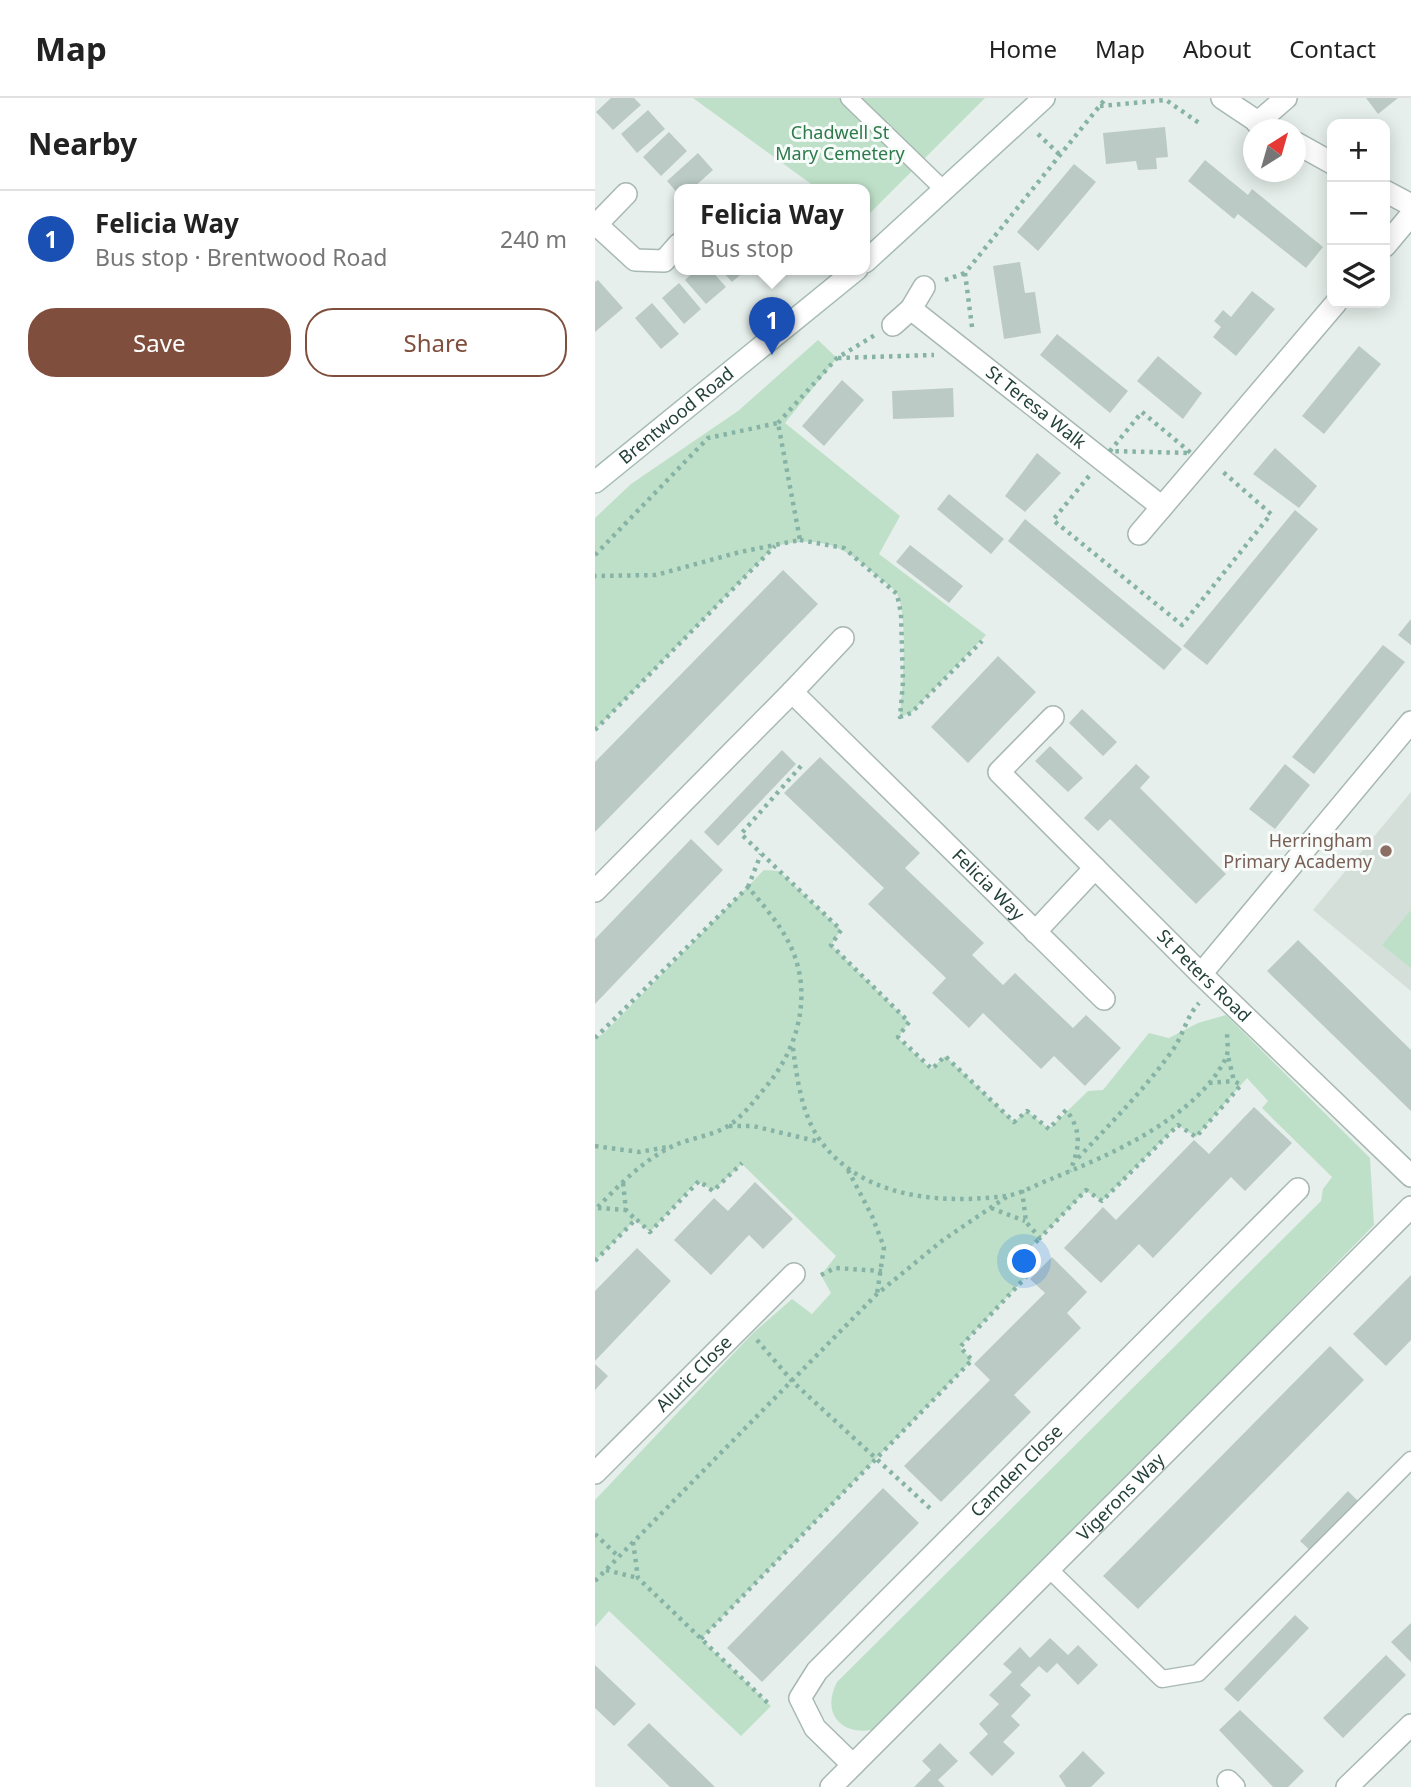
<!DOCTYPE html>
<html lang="en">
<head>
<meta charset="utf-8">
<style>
  :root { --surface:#fff; --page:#f2f2f2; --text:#222; --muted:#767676; --line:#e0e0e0; --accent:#804e3d }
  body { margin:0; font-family:"Noto Sans",sans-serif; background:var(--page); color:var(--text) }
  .controls { position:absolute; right:21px; top:21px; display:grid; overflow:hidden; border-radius:14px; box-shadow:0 4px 18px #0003 }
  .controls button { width:63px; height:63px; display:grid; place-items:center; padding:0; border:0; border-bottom:2px solid var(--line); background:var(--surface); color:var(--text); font:35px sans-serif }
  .compass { position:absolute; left:648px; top:21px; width:63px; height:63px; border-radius:50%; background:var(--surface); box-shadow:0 4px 18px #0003; rotate:37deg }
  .you { position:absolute; left:430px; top:1164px; width:24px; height:24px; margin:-18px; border:5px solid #fff; border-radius:50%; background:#1a73e8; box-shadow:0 0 0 10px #1a73e833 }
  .badge { display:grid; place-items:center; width:46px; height:46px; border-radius:50%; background:var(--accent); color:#fff; font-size:23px; font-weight:700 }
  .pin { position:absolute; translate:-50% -58px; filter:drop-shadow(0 2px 4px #0008) }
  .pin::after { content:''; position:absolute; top:37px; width:24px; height:21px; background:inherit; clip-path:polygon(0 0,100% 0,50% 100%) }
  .popup { position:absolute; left:79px; top:86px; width:196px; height:91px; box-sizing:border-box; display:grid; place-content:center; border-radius:14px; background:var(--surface); filter:drop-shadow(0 2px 5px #0005); font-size:23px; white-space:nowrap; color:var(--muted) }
  .popup b { font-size:26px; color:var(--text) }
  .popup::after { content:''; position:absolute; left:50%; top:100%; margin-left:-14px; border:14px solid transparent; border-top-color:var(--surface) }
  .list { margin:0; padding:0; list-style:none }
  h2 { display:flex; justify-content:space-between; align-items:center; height:91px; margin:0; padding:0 28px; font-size:30px }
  h2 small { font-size:23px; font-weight:400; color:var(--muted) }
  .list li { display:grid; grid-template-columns:46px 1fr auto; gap:21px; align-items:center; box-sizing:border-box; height:98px; padding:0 28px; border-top:2px solid var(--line) }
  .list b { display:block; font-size:26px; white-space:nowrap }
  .list p { margin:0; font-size:23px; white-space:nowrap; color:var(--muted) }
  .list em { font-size:23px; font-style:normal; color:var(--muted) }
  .actions { display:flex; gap:14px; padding:21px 28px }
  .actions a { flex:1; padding:16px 0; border:2px solid var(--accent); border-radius:28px; text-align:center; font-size:24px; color:var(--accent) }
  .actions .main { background:var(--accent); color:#fff }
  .icon { flex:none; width:38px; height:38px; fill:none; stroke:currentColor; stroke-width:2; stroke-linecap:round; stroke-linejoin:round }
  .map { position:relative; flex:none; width:816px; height:1689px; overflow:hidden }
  header { display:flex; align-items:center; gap:42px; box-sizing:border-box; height:98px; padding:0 35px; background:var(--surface); border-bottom:2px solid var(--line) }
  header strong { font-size:33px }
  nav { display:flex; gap:38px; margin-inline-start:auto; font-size:24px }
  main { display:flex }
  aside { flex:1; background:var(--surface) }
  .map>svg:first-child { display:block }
  .built { fill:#d4dfda }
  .green { fill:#bfe0c8 }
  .building { fill:#bbcac4 }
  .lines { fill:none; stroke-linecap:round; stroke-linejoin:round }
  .lane-casing { stroke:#a8b8b2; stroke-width:19 }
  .street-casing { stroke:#a8b8b2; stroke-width:24 }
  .secondary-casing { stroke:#a4bbb3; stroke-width:24 }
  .path { stroke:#86b3a5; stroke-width:4.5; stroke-dasharray:3.5 5; stroke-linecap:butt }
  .lane { stroke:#fff; stroke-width:16 }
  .street { stroke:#fff; stroke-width:21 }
  .secondary { stroke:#fff; stroke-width:21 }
  .education-dot { fill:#8d6e63; stroke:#f7fbf9; stroke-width:2.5 }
  .labels { text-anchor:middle; stroke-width:6; stroke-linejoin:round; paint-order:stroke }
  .park-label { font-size:18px; fill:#2d7a4b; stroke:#f7fbf9 }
  .street-label { font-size:18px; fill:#24423a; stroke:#f7fbf9 }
  .education-label { font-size:18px; fill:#785e54; stroke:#f7fbf9; text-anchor:end }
</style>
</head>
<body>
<header>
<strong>Map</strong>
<nav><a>Home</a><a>Map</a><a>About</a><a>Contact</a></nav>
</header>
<main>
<aside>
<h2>Nearby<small></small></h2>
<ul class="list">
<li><span class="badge" style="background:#1a4fb4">1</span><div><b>Felicia Way</b><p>Bus stop · Brentwood Road</p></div><em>240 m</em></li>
</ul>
<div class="actions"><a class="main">Save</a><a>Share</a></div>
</aside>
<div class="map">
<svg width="816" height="1689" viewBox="0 0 816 1689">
  <rect width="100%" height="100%" fill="#e6efeb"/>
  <path class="built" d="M816,694V893L718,812Z"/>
  <path class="green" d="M98,0H390L270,120V91H223Z
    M223,242L242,260L190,325L305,418L284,456L391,537L316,615L305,619C307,594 314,517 302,496C298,489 287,483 282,478C248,447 226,437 180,448L0,632V420L36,386L143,313Z
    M169,772L184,773L246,832L236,847L314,924L303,940L336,971L350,958L419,1024L432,1013L454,1031L493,993L508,992L554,935L574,940L603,925L631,917L775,1060L779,1127L289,1628C255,1643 223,1621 242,1584L726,1103L728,1091L737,1079L667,1010L673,1003L652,980L601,1039L583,1027L507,1103L491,1093L419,1166L431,1179L365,1249L377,1262L106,1541L176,1608L146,1638L14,1513L0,1529V1402L157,1236L197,1201L217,1216L236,1195L226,1177L241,1158L147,1066L118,1093L103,1083L55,1134L40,1122L0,1163V940L8,936Z
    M816,812V870L787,847Z"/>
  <path class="building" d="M16,0H39L46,7L18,32L1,14Z
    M771,0H803L783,16Z
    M53,12L70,31L42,55L26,36Z
    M570,29L573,59L561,60L562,71L543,72L541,63L511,66L508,35Z
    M74,34L92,53L66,78L48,59Z
    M103,55L118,72L97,91H84V97L72,83Z
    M610,62L653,97L657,91L728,149L711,170L643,116L639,121L593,83Z
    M479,66L501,84L443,153L422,134Z
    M425,164L430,195L440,194L446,235L409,241L398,168Z
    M102,171H115L131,189L111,206L90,182Z
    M125,171H152L137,184Z
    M3,182L28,210L0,234V184Z
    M84,185L106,211L89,226L67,200Z
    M657,193L680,211L641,258L618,239L626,229L619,223L628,212L636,219Z
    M57,205L84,236L66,251L40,220Z
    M462,236L533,293L515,315L445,257Z
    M764,248L786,266L729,336L707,318Z
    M563,258L607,295L588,321L542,283Z
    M247,282L269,302L229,348L207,328Z
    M358,290L359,319L298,321L297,293Z
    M680,350L722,388L704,410L658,376Z
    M442,355L466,375L430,414L410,398Z
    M354,396L409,441L396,456L342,411Z
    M700,412L723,431L612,567L588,548Z
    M430,421L587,551L569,572L413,443Z
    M315,447L368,488L354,505L301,464Z
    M188,472L223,506L0,734V664Z
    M816,521V547L803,537Z
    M788,547L810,564L719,676L697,659Z
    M403,558L441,594L373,665L336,629Z
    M487,611L522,644L508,658L474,625Z
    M455,648L488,680L473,694L440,663Z
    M187,652L201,666L123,748L109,734Z
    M225,659L325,755L310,770L389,845L377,857L408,887L420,875L478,930L491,917L526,950L490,988L459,958L446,971L388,915L374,930L337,895L351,880L273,806L289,790L189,695Z
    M541,666L555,679L545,690L631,776L601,806L515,721L503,733L489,720Z
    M690,666L715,687L680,731L654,711Z
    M96,741L128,772L0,906V841Z
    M703,842L816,952V1013L672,873Z
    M659,1009L697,1045L650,1093L636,1079L558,1160L544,1146L506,1185L469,1150L508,1109L521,1122L599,1042L614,1056Z
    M160,1084L198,1121L168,1151L154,1137L116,1177L79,1142L119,1100L133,1113Z
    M42,1150L76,1183L0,1263V1193Z
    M457,1159L492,1194L472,1215L486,1230L419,1297L436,1314L346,1404L309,1368L395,1282L379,1266L450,1195L435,1181Z
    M816,1177V1242L791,1268L758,1236Z
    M735,1248L769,1282L543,1511L508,1478Z
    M0,1266L13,1278L0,1292Z
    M288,1390L324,1425L167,1584L132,1550Z
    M753,1393L767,1407L719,1456L705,1443Z
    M700,1517L714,1530L643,1604L629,1591Z
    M816,1525V1564L796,1544Z
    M455,1540L473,1557L483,1547L503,1567L483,1587L462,1565L452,1575L444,1568L425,1587L436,1597L416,1618L425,1627L408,1644L420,1655L397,1678L374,1655L393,1636L384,1626L404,1606L394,1597L417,1574L408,1566L425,1549L435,1560Z
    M791,1557L811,1577L748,1640L728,1620Z
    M0,1567L41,1606L19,1628L0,1610Z
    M645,1612L709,1673L693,1689H678L624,1632Z
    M54,1625L120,1689H75L32,1647Z
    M345,1645L363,1663L343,1682L350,1689H319L336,1672L327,1663Z
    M488,1653L510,1675L496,1689H471L464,1678Z"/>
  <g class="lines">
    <g class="lane-casing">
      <path id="lane" d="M254,0L349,92
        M455,1472L567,1581L603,1575L816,1362"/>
    </g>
    <g class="street-casing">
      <g id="street">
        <path d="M627,0L675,32"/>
        <path d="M662,25L691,0"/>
        <path d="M701,45L737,65"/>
        <path d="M790,93L816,107"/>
        <path d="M2,127L40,162L69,163L84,146"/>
        <path d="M0,128L31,96"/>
        <path d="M790,148L816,117"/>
        <path id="s1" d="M316,211L567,409"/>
        <path d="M298,227L316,211L329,189"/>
        <path d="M544,436L741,205"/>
        <path d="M197,594L248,540"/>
        <path id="s2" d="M458,619L404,674L606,876L816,1078"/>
        <path id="s3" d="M0,793L197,594L509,901"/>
        <path d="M440,834L500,770"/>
        <path d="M606,876L816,624"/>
        <path id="s4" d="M0,1375L199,1176"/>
        <path id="s5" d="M258,1667L220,1630L205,1600L222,1573L703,1091"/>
        <path d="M633,1683L639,1689"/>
        <path id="s6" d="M236,1689L816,1109"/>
        <path d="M752,1689L816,1627"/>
      </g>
    </g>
    <g class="secondary-casing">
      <g id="secondary">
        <path d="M270,164L449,0"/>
        <path id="s7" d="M0,384L262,171"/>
      </g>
    </g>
    <path class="path" d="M505,8L571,2L604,25
      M443,36L465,57
      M350,182L370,175
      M377,229L370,175L511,0
      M243,260L339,257
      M547,314L596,355L515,353Z
      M183,325L242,260L280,237
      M494,378L458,422L587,527L676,416L627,373
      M205,442L249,450L302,496L306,516L308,584L305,619L316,615L387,543
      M0,457L113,340L183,325L205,442L145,454L61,477L0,478
      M0,632L180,448
      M206,668L146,736L246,832L236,847L314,924L303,939L337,971L350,958L419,1024L432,1013L454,1031L471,1012C487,1032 485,1050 475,1073
      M153,789L166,756
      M0,940L153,789C168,807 184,825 194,845C218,892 205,946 174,985C162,999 149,1018 133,1028C117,1038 95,1040 78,1048C48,1062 22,1089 0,1112
      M198,950C202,981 207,1019 227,1045C270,1101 347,1106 411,1098C426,1096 442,1086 456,1081C515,1057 601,1020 631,960C634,953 632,942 632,934
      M614,985L639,983
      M134,1028H158L225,1044
      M0,1048L44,1054L72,1049
      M483,1060C516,1025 549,992 577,953C588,938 591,919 604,905
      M253,1072L277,1118L289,1149L282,1196
      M28,1085L31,1112L40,1121
      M427,1092L431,1124L445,1140L491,1092L507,1103L583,1027L601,1039L646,987L639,983L633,958
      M3,1110L31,1112
      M396,1110L430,1123
      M0,1163L41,1121L55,1134L104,1083L118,1093L147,1065
      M226,1177L240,1170L287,1173
      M162,1242L198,1284L338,1413
      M0,1436L24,1459
      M38,1444L43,1480L176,1608
      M11,1472L43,1480
      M0,1483L282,1196L348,1142L413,1098
      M106,1541L377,1262L365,1249L431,1179L418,1166L445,1140"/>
    <use href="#lane" class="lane"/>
    <use href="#street" class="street"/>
    <use href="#secondary" class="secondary"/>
  </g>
  <circle class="education-dot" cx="791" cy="753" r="7"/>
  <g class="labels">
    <g class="park-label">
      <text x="245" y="41">Chadwell St<tspan x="245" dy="21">Mary Cemetery</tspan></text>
    </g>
    <g class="street-label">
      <text dy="6" stroke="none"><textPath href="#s1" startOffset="159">St Teresa Walk</textPath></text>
      <text dy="6" stroke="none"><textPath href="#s7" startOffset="105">Brentwood Road</textPath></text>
      <text dy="6" stroke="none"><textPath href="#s3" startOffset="555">Felicia Way</textPath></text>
      <text dy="6" stroke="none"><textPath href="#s2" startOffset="366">St Peters Road</textPath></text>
      <text dy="6" stroke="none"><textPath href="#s4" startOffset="140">Aluric Close</textPath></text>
      <text dy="6" stroke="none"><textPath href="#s5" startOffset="401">Camden Close</textPath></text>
      <text dy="6" stroke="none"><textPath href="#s6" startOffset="410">Vigerons Way</textPath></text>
    </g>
    <g class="education-label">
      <text x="777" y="749">Herringham<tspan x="777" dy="21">Primary Academy</tspan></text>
    </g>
  </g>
</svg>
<div class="controls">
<button>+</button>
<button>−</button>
<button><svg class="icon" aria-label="layers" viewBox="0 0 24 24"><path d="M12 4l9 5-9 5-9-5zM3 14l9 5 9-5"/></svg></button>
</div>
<svg class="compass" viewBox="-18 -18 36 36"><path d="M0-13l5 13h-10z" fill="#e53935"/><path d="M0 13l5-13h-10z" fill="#767676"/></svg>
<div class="you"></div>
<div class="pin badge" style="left:177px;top:257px;background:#1a4fb4">1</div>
<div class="popup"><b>Felicia Way</b>Bus stop</div>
</div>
</main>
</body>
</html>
